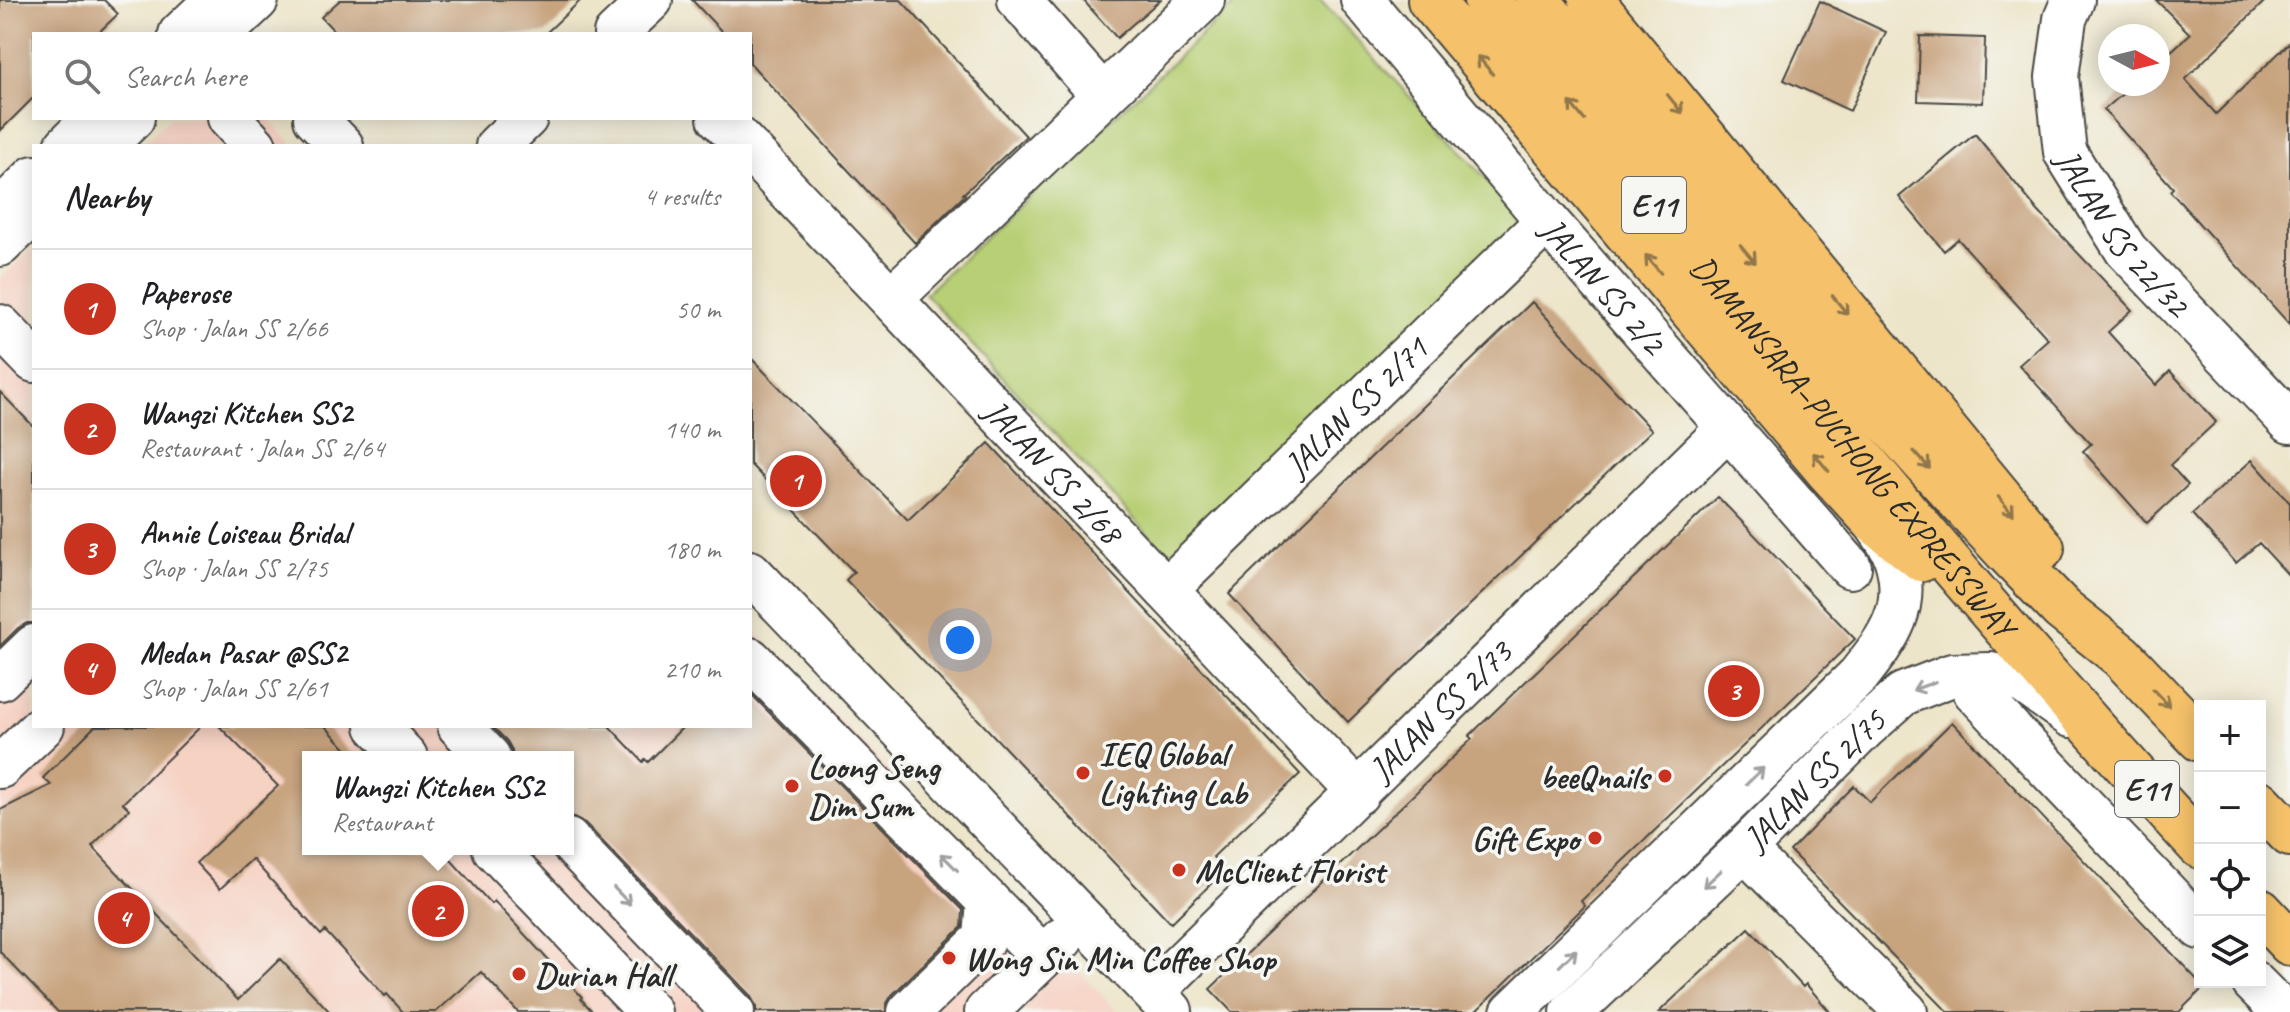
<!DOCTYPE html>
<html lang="en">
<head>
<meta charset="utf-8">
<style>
  :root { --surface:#fff; --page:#f6f6f6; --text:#202124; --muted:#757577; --line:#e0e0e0; --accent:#c8321e }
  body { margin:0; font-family:Caveat,sans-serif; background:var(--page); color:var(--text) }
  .controls { position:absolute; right:24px; bottom:24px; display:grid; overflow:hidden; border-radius:0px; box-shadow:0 4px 20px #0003 }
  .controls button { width:72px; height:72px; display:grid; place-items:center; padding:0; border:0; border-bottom:2px solid var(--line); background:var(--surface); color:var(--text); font:40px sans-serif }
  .compass { position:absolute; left:2098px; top:24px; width:72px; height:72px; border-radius:50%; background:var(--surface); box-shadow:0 4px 20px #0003; rotate:97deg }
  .you { position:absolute; left:960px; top:640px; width:28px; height:28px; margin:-20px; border:6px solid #fff; border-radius:50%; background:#1a73e8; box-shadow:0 0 0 12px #1a73e833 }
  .badge { display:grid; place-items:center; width:52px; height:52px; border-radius:50%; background:var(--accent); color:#fff; font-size:26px; font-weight:700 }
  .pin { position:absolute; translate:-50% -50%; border:4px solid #fff; box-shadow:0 2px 8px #0006 }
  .popup { position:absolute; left:302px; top:751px; width:272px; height:104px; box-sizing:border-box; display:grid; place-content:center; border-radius:0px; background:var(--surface); filter:drop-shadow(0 2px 6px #0005); font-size:26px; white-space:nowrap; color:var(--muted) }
  .popup b { font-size:30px; color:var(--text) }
  .popup::after { content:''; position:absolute; left:50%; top:100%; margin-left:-16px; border:16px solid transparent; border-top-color:var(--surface) }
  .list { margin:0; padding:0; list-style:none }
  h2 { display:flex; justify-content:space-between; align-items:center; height:104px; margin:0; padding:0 32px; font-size:34px }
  h2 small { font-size:26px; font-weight:400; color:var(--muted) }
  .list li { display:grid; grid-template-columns:52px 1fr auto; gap:24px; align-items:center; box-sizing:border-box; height:120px; padding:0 32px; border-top:2px solid var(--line) }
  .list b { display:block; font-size:30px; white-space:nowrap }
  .list p { margin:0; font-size:26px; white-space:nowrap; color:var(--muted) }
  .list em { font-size:26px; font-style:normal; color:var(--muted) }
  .icon { flex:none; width:44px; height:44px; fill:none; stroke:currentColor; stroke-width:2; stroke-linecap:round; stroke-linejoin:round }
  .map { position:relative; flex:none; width:2290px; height:1012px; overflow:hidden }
  .search { position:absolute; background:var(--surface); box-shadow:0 4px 20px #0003; left:32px; top:32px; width:720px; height:88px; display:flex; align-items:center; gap:20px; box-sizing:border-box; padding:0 28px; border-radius:0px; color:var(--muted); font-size:30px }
  .panel { position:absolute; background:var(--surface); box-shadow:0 4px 20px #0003; left:32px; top:144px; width:720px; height:584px; border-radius:0px }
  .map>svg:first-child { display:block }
  .built { fill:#f6d2c3; fill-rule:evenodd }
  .green { fill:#b7cf75; stroke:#717d50; stroke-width:2 }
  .building { fill:#c7a37e }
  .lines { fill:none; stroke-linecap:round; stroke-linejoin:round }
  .minor-casing { stroke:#484743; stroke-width:46 }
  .highway-casing { stroke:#484743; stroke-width:48 }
  .minor { stroke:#fff; stroke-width:42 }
  .highway { stroke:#f5c16b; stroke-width:44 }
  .oneway { stroke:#90764b }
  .oneway2 { stroke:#a0a0a0 }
  .poi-dot { fill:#c8321e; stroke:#f6f6f2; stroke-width:3 }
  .labels { text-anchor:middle; stroke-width:7; stroke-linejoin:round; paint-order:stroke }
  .shield { fill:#f6f6f2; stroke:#686867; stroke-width:2 }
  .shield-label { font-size:32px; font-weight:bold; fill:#2b2b2b }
  .street-label { font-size:34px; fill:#2b2b2b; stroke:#f6f6f2 }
  .poi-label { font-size:34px; font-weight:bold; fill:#2b2b2b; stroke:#f6f6f2; text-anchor:start }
</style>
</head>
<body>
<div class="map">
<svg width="2290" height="1012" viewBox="0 0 2290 1012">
  <rect width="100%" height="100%" fill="#f6f6f2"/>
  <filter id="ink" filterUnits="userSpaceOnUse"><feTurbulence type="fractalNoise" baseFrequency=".0125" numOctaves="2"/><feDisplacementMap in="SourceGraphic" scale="16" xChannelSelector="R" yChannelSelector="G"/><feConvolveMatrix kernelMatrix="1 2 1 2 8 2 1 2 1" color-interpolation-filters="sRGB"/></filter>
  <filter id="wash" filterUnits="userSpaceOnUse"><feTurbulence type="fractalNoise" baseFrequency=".006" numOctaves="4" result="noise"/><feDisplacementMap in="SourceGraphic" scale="32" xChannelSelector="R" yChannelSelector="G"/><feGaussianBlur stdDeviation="1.8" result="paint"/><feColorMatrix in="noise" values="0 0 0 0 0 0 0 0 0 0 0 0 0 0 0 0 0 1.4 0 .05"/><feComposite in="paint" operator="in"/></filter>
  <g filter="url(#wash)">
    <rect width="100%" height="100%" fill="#ede5c9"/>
    <path class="built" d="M170,118H268L294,146H140Z
      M34,247V726H750V625L1118,1012H0V279ZM308,757H568V849H308Z"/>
    <path class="green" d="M1239,0H1320L1531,227L1174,562L925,294Z"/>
    <g id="blocks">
      <path class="building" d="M0,0H104L118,14L97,34H34V97L0,131Z
        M340,0H581L545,34H337L321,17Z
        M692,0H901L1026,136L963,194L965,195L915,243L750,63V34H724Z
        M1083,0H1160L1117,38Z
        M2156,0H2266L2185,79L2216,114L2290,42V325L2170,191L2173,188L2104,110L2134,84H2158V63L2190,34Z
        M1820,1L1886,32L1850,111L1784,80Z
        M1920,36L1985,38L1983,103L1918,101Z
        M1975,134L2038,211L2132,310L2108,332L2156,385L2170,371L2216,422L2170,465L2188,485L2147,523L2083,451L2091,444L2019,365L2048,339L1958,239L1944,251L1899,197Z
        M1532,302L1652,430L1348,722L1229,594Z
        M750,357L908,520L989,443L1300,774L1213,857L1225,870L1171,923L846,580L854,572L750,464Z
        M0,392L34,427V623H27L18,628L0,646Z
        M2252,460L2290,503V577L2259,543L2236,563L2192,514Z
        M1718,497L1855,639L1581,901L1585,906L1475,1012H1232L1210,989L1472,739L1469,736Z
        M750,693L963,910L962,927L892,995L886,1005V1012H756V1006L750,995L585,823L568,815V757H512V750L507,741L492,726H609L643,762L645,759L648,762L684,726H750Z
        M1952,722L2204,987L2179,1012H1948L1790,851L1854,786L1870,802Z
        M95,726H201L123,803L129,809L92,846L238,1000L280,959L330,1012H58L0,952V810L51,785L43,778Z
        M219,726H325L354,757H308V849H441L491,904L494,901L582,997L581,999L593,1012H518L481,972L436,1012H403L387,994L385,996L325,931L321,935L252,859L220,889L196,863L278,786Z
        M1749,928L1803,987L1806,984L1830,1012H1659Z"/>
    </g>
  </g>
  <g filter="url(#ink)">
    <use href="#blocks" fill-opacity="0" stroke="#484743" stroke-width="2"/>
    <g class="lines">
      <g class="minor-casing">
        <g id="minor">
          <path d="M1019,0L1103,96"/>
          <path id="s1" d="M1362,0L1547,221L1850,567"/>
          <path id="s2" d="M2073,0L2065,19L2057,77L2065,152L2126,250L2290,422"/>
          <path d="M180,34L216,0"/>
          <path d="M221,34L257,0"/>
          <path d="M615,34L651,0"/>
          <path d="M229,118L255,146"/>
          <path d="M315,118L342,146"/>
          <path d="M719,118L746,146"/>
          <path d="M66,146L94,118"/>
          <path d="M104,146L133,118"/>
          <path d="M497,146L526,118"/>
          <path id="s3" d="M750,150L1358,793"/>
          <path d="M0,211L34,177"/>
          <path d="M0,245L34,213"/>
          <path d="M891,299L1203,0"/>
          <path d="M0,326L34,361"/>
          <path d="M750,572L1171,1011"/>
          <path id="s4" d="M1166,590L1547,221"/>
          <path d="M750,659L1043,957"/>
          <path d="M0,679L34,646"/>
          <path d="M1974,691L2200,928"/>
          <path d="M377,726L406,757"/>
          <path d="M459,726L489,757"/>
          <path d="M0,767L43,726"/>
          <path d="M568,840L733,1012"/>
          <path d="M494,849L650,1012"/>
          <path d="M1744,849L1906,1012"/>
          <path d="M2253,982L2283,1012"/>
          <path id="s5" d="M1153,992L1728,428"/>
          <path d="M909,1012L985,938L988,901"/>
          <path d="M986,1012L1062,939"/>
          <path d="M1512,1012L1859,675C1888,638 1912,608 1895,557C1891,544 1880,532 1873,520"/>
          <path id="s6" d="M1572,1012L1744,849L1866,727L1903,694L1952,675L1991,674L2023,682L2071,716"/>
        </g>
      </g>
      <g class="highway-casing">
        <g id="highway">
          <path d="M1430,0L1829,472L1873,520L1922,559"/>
          <path id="s7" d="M1486,0C1720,285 1949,575 2200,846"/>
          <path d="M1537,0L1852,381L1922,460L2005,550L2062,609L2121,656L2200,739"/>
          <path d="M1591,0L2042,548"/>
          <path d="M2260,803L2290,834"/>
          <path d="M2260,911L2290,943"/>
        </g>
      </g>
      <use href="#minor" class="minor"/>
      <use href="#highway" class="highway"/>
    </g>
    <defs><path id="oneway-shaft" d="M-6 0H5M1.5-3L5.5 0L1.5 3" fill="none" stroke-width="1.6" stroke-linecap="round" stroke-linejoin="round" transform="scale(2)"/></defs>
    <g class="oneway">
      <use href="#oneway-shaft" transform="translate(1485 65) rotate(-130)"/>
      <use href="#oneway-shaft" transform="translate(1675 104) rotate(51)"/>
      <use href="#oneway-shaft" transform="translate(1577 111) rotate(-129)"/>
      <use href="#oneway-shaft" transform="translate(1748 254) rotate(50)"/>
      <use href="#oneway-shaft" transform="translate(1653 264) rotate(-130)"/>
      <use href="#oneway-shaft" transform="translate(1840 305) rotate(51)"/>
      <use href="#oneway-shaft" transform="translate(1922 460) rotate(48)"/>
      <use href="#oneway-shaft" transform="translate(1821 462) rotate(-130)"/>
      <use href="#oneway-shaft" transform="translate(2006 506) rotate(50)"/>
      <use href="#oneway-shaft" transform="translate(2161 698) rotate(47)"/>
    </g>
    <g class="oneway2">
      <use href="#oneway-shaft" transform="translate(1924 686) rotate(159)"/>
      <use href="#oneway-shaft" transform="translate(1755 776) rotate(-44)"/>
      <use href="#oneway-shaft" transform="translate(949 862) rotate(-135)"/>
      <use href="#oneway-shaft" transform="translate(1712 879) rotate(137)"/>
      <use href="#oneway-shaft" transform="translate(622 896) rotate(46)"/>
      <use href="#oneway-shaft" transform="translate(1568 958) rotate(-44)"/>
    </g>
  </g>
  <g class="poi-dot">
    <circle cx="1083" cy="773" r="8"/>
    <circle cx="1665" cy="776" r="8"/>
    <circle cx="792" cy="786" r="8"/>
    <circle cx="1595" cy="838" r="8"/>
    <circle cx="1179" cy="870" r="8"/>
    <circle cx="949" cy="958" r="8"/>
    <circle cx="519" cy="974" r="8"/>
  </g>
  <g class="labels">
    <g class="shield">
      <rect x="1622" y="177" width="64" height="56" rx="6"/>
      <rect x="2115" y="761" width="64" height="56" rx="6"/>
    </g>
    <g class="shield-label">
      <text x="1654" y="216">E11</text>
      <text x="2147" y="800">E11</text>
    </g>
    <g class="street-label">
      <text dy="12" stroke="none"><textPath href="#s2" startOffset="254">JALAN SS 22/32</textPath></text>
      <text dy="12" stroke="none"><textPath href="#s1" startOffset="374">JALAN SS 2/2</textPath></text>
      <text dy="12" stroke="none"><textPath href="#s4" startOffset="264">JALAN SS 2/71</textPath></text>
      <text dy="12" stroke="none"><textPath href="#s7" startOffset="578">DAMANSARA–PUCHONG EXPRESSWAY</textPath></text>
      <text dy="12" stroke="none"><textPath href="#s3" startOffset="442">JALAN SS 2/68</textPath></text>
      <text dy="12" stroke="none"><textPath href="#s5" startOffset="402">JALAN SS 2/73</textPath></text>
      <text dy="12" stroke="none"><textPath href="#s6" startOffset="336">JALAN SS 2/75</textPath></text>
    </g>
    <g class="poi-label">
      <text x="1099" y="765">IEQ Global<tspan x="1099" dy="39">Lighting Lab</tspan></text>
      <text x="808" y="778">Loong Seng<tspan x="808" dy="39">Dim Sum</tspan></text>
      <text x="1649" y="788" text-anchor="end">beeQnails</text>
      <text x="1579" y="850" text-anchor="end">Gift Expo</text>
      <text x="1195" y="882">McClient Florist</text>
      <text x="965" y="970">Wong Sin Min Coffee Shop</text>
      <text x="535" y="986">Durian Hall</text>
    </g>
  </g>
</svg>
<div class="controls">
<button>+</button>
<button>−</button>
<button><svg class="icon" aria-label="locate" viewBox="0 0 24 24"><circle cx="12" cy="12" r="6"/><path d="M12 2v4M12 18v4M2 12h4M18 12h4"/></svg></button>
<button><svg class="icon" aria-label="layers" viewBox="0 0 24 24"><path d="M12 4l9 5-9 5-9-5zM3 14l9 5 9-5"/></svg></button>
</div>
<svg class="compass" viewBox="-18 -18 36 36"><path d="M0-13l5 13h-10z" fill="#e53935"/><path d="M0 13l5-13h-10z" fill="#757577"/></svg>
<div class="you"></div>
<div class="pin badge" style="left:796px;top:481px">1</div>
<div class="pin badge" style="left:438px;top:911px">2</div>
<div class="popup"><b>Wangzi Kitchen SS2</b>Restaurant</div>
<div class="pin badge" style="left:1734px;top:691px">3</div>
<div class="pin badge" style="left:124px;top:918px">4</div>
<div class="search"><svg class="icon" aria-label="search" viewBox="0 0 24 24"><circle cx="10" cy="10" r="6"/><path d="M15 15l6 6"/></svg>Search here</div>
<section class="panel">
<h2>Nearby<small>4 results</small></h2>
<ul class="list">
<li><span class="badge">1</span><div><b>Paperose</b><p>Shop · Jalan SS 2/66</p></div><em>50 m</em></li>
<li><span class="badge">2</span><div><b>Wangzi Kitchen SS2</b><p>Restaurant · Jalan SS 2/64</p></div><em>140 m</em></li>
<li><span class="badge">3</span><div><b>Annie Loiseau Bridal</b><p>Shop · Jalan SS 2/75</p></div><em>180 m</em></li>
<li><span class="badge">4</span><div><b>Medan Pasar @SS2</b><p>Shop · Jalan SS 2/61</p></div><em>210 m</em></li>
</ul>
</section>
</div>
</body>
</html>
